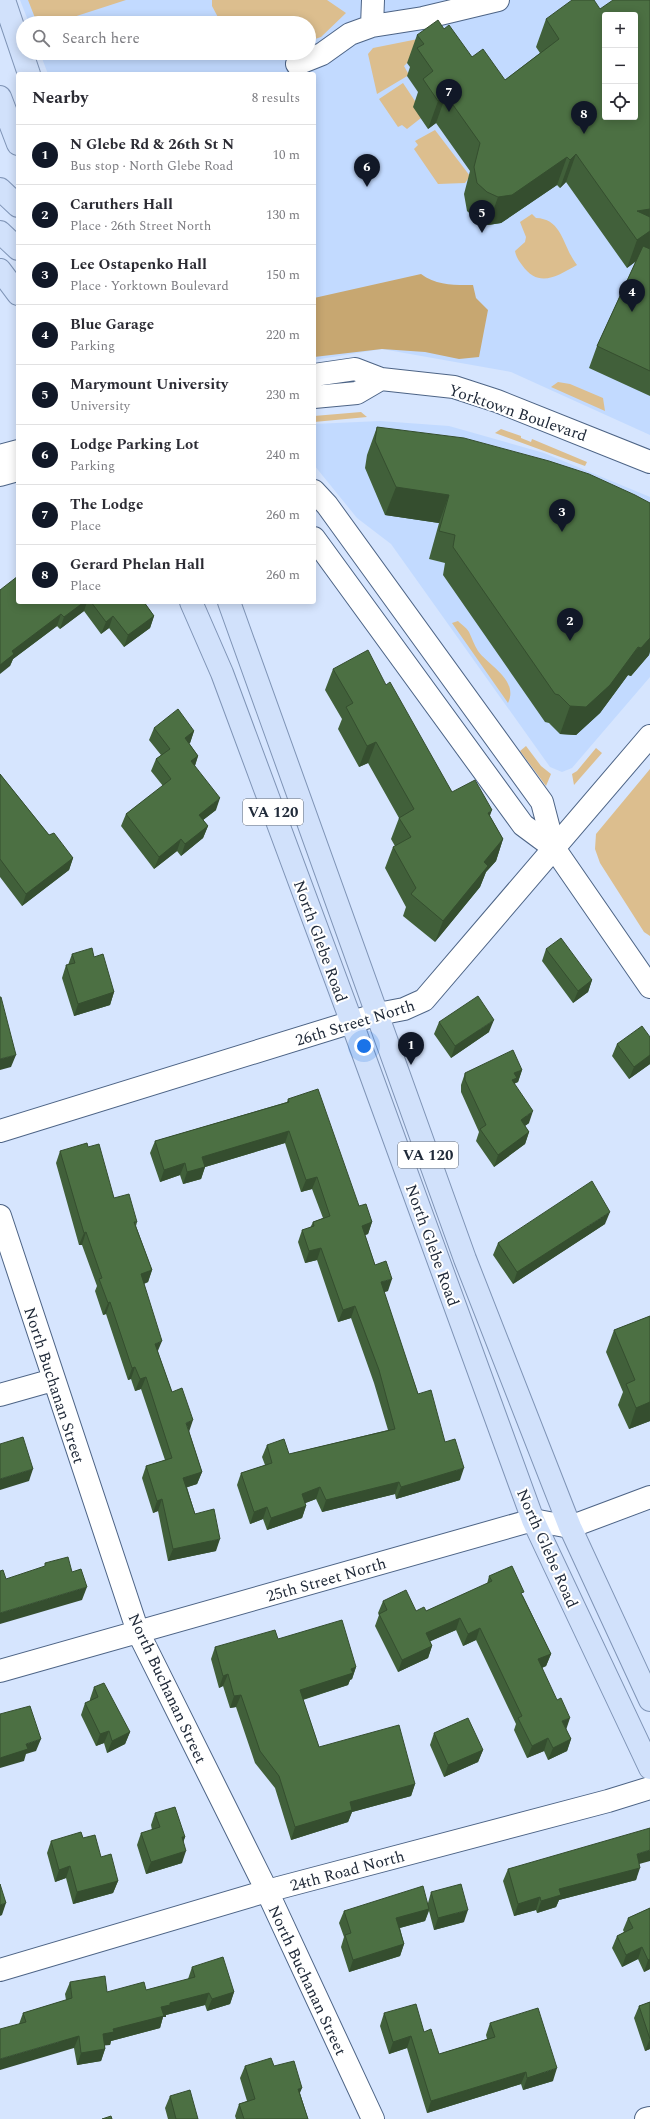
<!DOCTYPE html>
<html lang="en">
<head>
<meta charset="utf-8">
<style>
  :root { --surface:#fff; --page:#f7f7f7; --text:#2b2b33; --muted:#7c7c81; --line:#e1e1e2; --accent:#111827 }
  body { margin:0; font-family:Spectral,serif; background:var(--page); color:var(--text) }
  .controls { position:absolute; right:12px; top:12px; display:grid; overflow:hidden; border-radius:4px; box-shadow:0 2px 10px #0003 }
  .controls button { width:36px; height:36px; display:grid; place-items:center; padding:0; border:0; border-bottom:1px solid var(--line); background:var(--surface); color:var(--text); font:20px sans-serif }
  .you { position:absolute; left:364px; top:1046px; width:14px; height:14px; margin:-10px; border:3px solid #fff; border-radius:50%; background:#1a73e8; box-shadow:0 0 0 6px #1a73e833 }
  .badge { display:grid; place-items:center; width:26px; height:26px; border-radius:50%; background:var(--accent); color:#fff; font-size:13px; font-weight:700 }
  .pin { position:absolute; translate:-50% -33px; filter:drop-shadow(0 1px 2px #0008) }
  .pin::after { content:''; position:absolute; top:21px; width:14px; height:12px; background:inherit; clip-path:polygon(0 0,100% 0,50% 100%) }
  .list { margin:0; padding:0; list-style:none }
  h2 { display:flex; justify-content:space-between; align-items:center; height:52px; margin:0; padding:0 16px; font-size:17px }
  h2 small { font-size:13px; font-weight:400; color:var(--muted) }
  .list li { display:grid; grid-template-columns:26px 1fr auto; gap:12px; align-items:center; box-sizing:border-box; height:60px; padding:0 16px; border-top:1px solid var(--line) }
  .list b { display:block; font-size:15px; white-space:nowrap }
  .list p { margin:0; font-size:13px; white-space:nowrap; color:var(--muted) }
  .list em { font-size:13px; font-style:normal; color:var(--muted) }
  .icon { flex:none; width:22px; height:22px; fill:none; stroke:currentColor; stroke-width:2; stroke-linecap:round; stroke-linejoin:round }
  .map { position:relative; flex:none; width:650px; height:2119px; overflow:hidden }
  .search { position:absolute; background:var(--surface); box-shadow:0 2px 10px #0003; left:16px; top:16px; width:300px; height:44px; display:flex; align-items:center; gap:10px; box-sizing:border-box; padding:0 14px; border-radius:22px; color:var(--muted); font-size:15px }
  .panel { position:absolute; background:var(--surface); box-shadow:0 2px 10px #0003; left:16px; top:72px; width:300px; height:532px; border-radius:4px }
  .map>svg:first-child { display:block }
  .built { fill:#c2daff; fill-rule:evenodd }
  .green { fill:#dcbe8e }
  .forest { fill:#c7a771 }
  .lines { fill:none; stroke-linecap:round; stroke-linejoin:round }
  .minor-casing { stroke:#4d6486; stroke-width:24 }
  .tertiary-casing { stroke:#4d6486; stroke-width:24 }
  .secondary-casing { stroke:#4d6486; stroke-width:24 }
  .primary-casing { stroke:#7f94b6; stroke-width:24 }
  .minor { stroke:#fff; stroke-width:22 }
  .tertiary { stroke:#fff; stroke-width:22 }
  .secondary { stroke:#fff; stroke-width:22 }
  .primary { stroke:#d1e1fb; stroke-width:22 }
  .wall { fill:#41603a }
  .shaded-wall { fill:#354e2f }
  .building { fill:#4c7043; stroke:#354e2f; fill-rule:evenodd }
  .labels { text-anchor:middle; stroke-width:4; stroke-linejoin:round; paint-order:stroke }
  .shield { fill:#fff; stroke:#636a74; stroke-width:1 }
  .shield-label { font-size:15px; font-weight:bold; fill:#202a39 }
  .street-label { font-size:16px; fill:#202a39; stroke:#fff }
</style>
</head>
<body>
<div class="map">
<svg width="650" height="2119" viewBox="0 0 650 2119">
  <rect width="100%" height="100%" fill="#d6e5fe"/>
  <path class="built" d="M20,0H650V435L511,372L382,349L314,360V74H48L40,53H309V23H29ZM605,15H635V117H605Z
    M380,421L449,426L544,453L650,497V677L572,768L562,772L550,767L391,544L357,518L314,465V424Z"/>
  <path class="green" d="M28,0H126L55,23H37Z
    M212,0H327L346,13L321,37L309,41V23H221L212,6Z
    M448,33L407,63L404,66L409,75L377,94L368,54L373,48Z
    M403,83L417,104L421,118L407,129L402,125L398,127L379,99Z
    M435,130L470,176L465,183L438,184L414,149L418,145L415,141Z
    M532,214L536,218C563,219 562,246 577,265C557,276 539,289 522,265C519,261 516,257 515,251L525,242L526,237L520,222Z
    M558,382L570,384L603,398L605,411L551,387Z
    M361,412L367,417L314,422V416Z
    M501,429L521,436V438L531,442L532,439L587,462L585,466L495,433Z
    M458,621C462,625 466,627 469,632C472,638 474,645 478,651C489,666 519,680 508,703L452,623Z
    M526,746L541,766L551,774L546,786L520,751Z
    M596,748L602,753L574,785L572,774L577,771Z
    M650,769V936L644,932L600,863L595,849L596,834Z"/>
  <path class="forest" d="M421,274C437,286 455,285 473,285L476,298L488,310L479,357L459,359L425,352L382,349L314,357V298Z"/>
  <g class="lines">
    <g class="minor-casing">
      <path id="minor" d="M372,26L373,0
        M297,64L322,54L350,34L372,26L423,18L498,0
        M0,1131L378,1014
        M0,1216L138,1632L267,1891L373,2119
        M0,1395L53,1380
        M0,1671L533,1520L570,1527L650,1497
        M0,1970L267,1891L608,1801L650,1788
        M646,2119L650,2118"/>
    </g>
    <g class="tertiary-casing">
      <path id="tertiary" d="M314,375L355,369L381,379L454,387L497,401L650,462
        M314,397L357,393L381,379
        M0,456L18,451
        M0,475L18,470
        M378,1014L404,1009L424,1000L650,736"/>
    </g>
    <g class="secondary-casing">
      <path id="secondary" d="M314,491L327,505L542,802L554,848L650,987
        M314,538L523,825L554,848"/>
    </g>
    <g class="primary-casing">
      <path id="primary" d="M4,0L29,74
        M0,97L18,144
        M0,189L18,206
        M0,232L18,249
        M0,270L18,294
        M191,602L222,673L352,1023L533,1520L650,1768
        M229,602L465,1259L570,1527L650,1700"/>
    </g>
    <use href="#minor" class="minor"/>
    <use href="#tertiary" class="tertiary"/>
    <use href="#secondary" class="secondary"/>
    <use href="#primary" class="primary"/>
  </g>
  <path class="wall" d="M650,0V396L589,368L597,346L636,261L627,268L566,182L560,188L557,185L501,223L488,225L477,220L467,211L464,194L470,171L436,123L428,129L413,107L418,92L407,76L410,67L407,63L417,35L444,29L472,57L505,80L540,53L536,47L546,19Z
    M377,427L650,503V651L649,655L631,676L628,675L600,713L576,735L560,734L549,723L545,722L443,575L445,563L429,559L439,523L385,515L365,468L367,455Z
    M18,602H144L154,616L150,628L124,647L109,628L101,634L84,611L60,629L57,626L13,659L10,666Z
    M333,669L386,685L452,792L490,816L503,839L496,861L486,872L480,887L435,942L403,916L406,907L385,868L393,847L395,846L391,839L399,818L368,763L359,767L338,729L342,719L325,690Z
    M154,728L194,731L190,743H189L198,756L195,766L216,810L203,820L208,826L203,838L181,856L177,851L154,869L121,826L126,814L163,786L151,771L156,759L161,755L149,740Z
    M0,774L49,835L73,858L69,870L22,906L0,877Z
    M546,949L592,980L588,992L573,1003L542,961Z
    M72,954L94,957L114,992L110,1005L74,1016L62,978L66,965H68Z
    M439,1022L489,1032L451,1058L434,1034Z
    M650,1037V1064L629,1079L612,1056L617,1044Z
    M522,1070L518,1082L514,1084L529,1123L525,1126L529,1132L525,1144L494,1167L476,1141L479,1132L461,1092V1085L465,1073Z
    M288,1099L359,1206L372,1222L368,1234L365,1235L375,1265L388,1291L384,1292L418,1394L445,1442L460,1480L396,1499L395,1494L322,1512L316,1499L305,1503L306,1506L302,1518L267,1530L263,1519L250,1524L237,1485L241,1473L265,1465L262,1457L267,1445L289,1454L388,1430L374,1383L351,1318L338,1322L317,1260L305,1263L298,1242L302,1230L310,1228L313,1222L323,1218L312,1189L301,1192L285,1143L205,1167L201,1179L183,1184L180,1175L160,1182L150,1153L155,1141L287,1102Z
    M88,1147L114,1198L137,1222L136,1226L152,1270L148,1282L144,1284L158,1352L172,1392L189,1431L202,1472L197,1484L187,1487L195,1514L216,1551L168,1561L158,1511L153,1513L142,1478L146,1466L165,1460L141,1389L135,1391L131,1379L128,1380L106,1314L103,1315L95,1291L97,1286L82,1245H79L56,1163L60,1151Z
    M605,1224L513,1284L493,1255L498,1243Z
    M650,1316V1421L629,1429L618,1405L623,1392L606,1352L614,1330Z
    M489,1576L523,1596L551,1654L546,1666L542,1668L566,1729L571,1739L567,1751L548,1760L544,1751L527,1758L514,1730L516,1724L476,1640L463,1646L456,1630L430,1641L432,1646L428,1658L398,1672L375,1626L379,1615L378,1613L383,1601L416,1611H426L487,1584Z
    M278,1639L356,1667L352,1679L350,1680L348,1685L303,1700L319,1747L415,1784L411,1796L352,1812L348,1822L291,1840L275,1788L255,1763L236,1707L230,1708L223,1686L219,1688L211,1659L215,1647Z
    M94,1687L130,1732L125,1744L107,1753L104,1743L96,1746L81,1715L85,1703L90,1701V1699Z
    M434,1733L483,1750L478,1762L444,1777L430,1745Z
    M155,1813L185,1837L183,1842L182,1863L146,1874L137,1845L141,1833L152,1830L151,1825Z
    M83,1838L101,1857L118,1881L113,1893L73,1904L66,1878L55,1882L47,1853L51,1841Z
    M639,1864L636,1880L559,1900L556,1907L537,1913L536,1910L514,1916L503,1881L508,1869Z
    M431,1892L464,1922L434,1930L429,1911L425,1921L400,1928L404,1944L400,1956L349,1972L341,1947L344,1937L339,1923L344,1911L428,1903Z
    M650,1908V1969L644,1972L638,1959L622,1967L612,1948L617,1936L624,1932L623,1930L628,1918Z
    M192,1967L234,1992L230,2004L207,2011L205,2005L166,2015V2017H163L160,2028L111,2041L110,2045H105V2049L101,2061L77,2065L74,2048L19,2024L23,2013L66,2000L65,1994L70,1982L107,1992L146,1990L188,1979Z
    M650,2002V2049L645,2051L634,2018L639,2006Z
    M384,2013L424,2032L439,2054L487,2039L486,2035L490,2023L553,2081L523,2090L521,2084L427,2113L407,2048L389,2054L380,2026Z
    M245,2066H274L300,2093L308,2119H236L235,2116L239,2104L247,2101L240,2078Z
    M170,2096L198,2119H168L165,2108Z"/>
  <path class="shaded-wall" d="M446,95L436,123L428,129L438,101Z
    M576,154L566,182L560,188L570,160Z
    M567,157L557,185L501,223L488,225L498,197Z
    M650,209V251L627,268L637,240V211Z
    M396,487L449,495L439,523L385,515Z
    M84,602H87L84,611L60,629L64,617Z
    M61,614L57,626L13,659L10,666L0,674V665L12,651Z
    M113,616L109,628L101,634L106,622Z
    M154,616L150,628L124,647L128,635Z
    M650,638V651L649,655L631,676L628,675L600,713L576,735L560,734L570,706Z
    M194,731L190,743L180,750L185,738Z
    M376,742L368,763L359,767L367,746Z
    M198,756L194,768L191,761Z
    M220,798L216,810L194,827L199,815Z
    M492,810L484,832L488,813Z
    M208,826L203,838L181,856L185,844Z
    M181,839L177,851L154,869L159,857Z
    M503,839L496,861L486,872L480,887L435,942L443,921L484,862Z
    M73,858L69,870L22,906L26,894Z
    M592,980L588,992L573,1003L578,991Z
    M114,992L110,1005L74,1016L78,1004Z
    M494,1020L489,1032L451,1058L455,1046Z
    M16,1055L11,1067L0,1070V1059Z
    M650,1055V1064L629,1079L634,1067Z
    M522,1070L518,1082L515,1083L512,1090L507,1092L514,1073Z
    M533,1111L529,1123L516,1132L521,1120Z
    M289,1131L285,1143L205,1167L201,1179L183,1184L187,1172L202,1157Z
    M529,1132L525,1144L494,1167L498,1155Z
    M185,1163L180,1175L160,1182L164,1170Z
    M317,1177L312,1189L301,1192L306,1180Z
    M610,1212L605,1224L513,1284L517,1272Z
    M372,1222L368,1234L357,1238L362,1226Z
    M86,1232L82,1245H79L84,1233Z
    M321,1248L317,1260L305,1263L309,1251Z
    M152,1270L148,1282L137,1286L141,1274Z
    M392,1279L388,1291L377,1294L381,1282Z
    M110,1302L106,1314L103,1315L108,1303Z
    M355,1306L351,1318L338,1322L343,1310Z
    M162,1341L157,1353L155,1344Z
    M135,1367L131,1379L128,1380L132,1368Z
    M146,1377L141,1389L135,1391L140,1379Z
    M650,1402V1421L629,1429L636,1408Z
    M193,1420L189,1432L186,1423Z
    M464,1468L460,1480L396,1499L401,1487Z
    M33,1469L29,1481L0,1490V1479Z
    M202,1472L197,1484L179,1490L183,1478Z
    M399,1482L395,1494L322,1512L326,1500Z
    M320,1487L316,1499L298,1506L302,1494Z
    M162,1499L158,1511L153,1513L157,1501Z
    M306,1506L302,1518L267,1530L271,1518Z
    M267,1507L263,1519L250,1524L254,1512Z
    M220,1539L216,1551L168,1561L173,1549Z
    M87,1587L82,1600L0,1624V1613Z
    M460,1618L456,1630L422,1645L426,1633Z
    M480,1628L476,1640L463,1646L468,1634Z
    M432,1646L428,1658L398,1672L402,1660Z
    M551,1654L546,1666L534,1671L538,1659Z
    M356,1667L352,1679L350,1680L348,1685L295,1702L300,1690Z
    M228,1674L223,1686L219,1688L223,1676Z
    M241,1695L236,1707L230,1708L234,1696Z
    M570,1718L566,1730L562,1721Z
    M109,1731L104,1743L96,1746L100,1734Z
    M130,1732L125,1744L107,1753L112,1741Z
    M548,1738L544,1751L527,1758L532,1746Z
    M41,1739L36,1751L26,1754L24,1761L0,1768V1758L26,1744Z
    M571,1739L567,1751L548,1760L553,1748Z
    M483,1750L478,1762L444,1777L448,1765Z
    M415,1784L411,1796L352,1812L348,1822L291,1840L295,1827L350,1802Z
    M182,1837H185L181,1849Z
    M650,1850V1861L632,1866L637,1854Z
    M186,1851L182,1863L146,1874L151,1862Z
    M70,1866L66,1878L55,1882L59,1870Z
    M640,1868L636,1880L559,1900L556,1907L537,1913L541,1901L559,1889Z
    M118,1881L113,1893L73,1904L77,1892Z
    M540,1897L536,1910L514,1916L518,1904Z
    M6,1903L2,1915L0,1916V1905Z
    M429,1909L425,1921L392,1930L396,1918Z
    M468,1910L464,1922L434,1930L438,1918Z
    M404,1944L400,1956L349,1972L353,1960Z
    M642,1947L638,1959L622,1967L626,1955Z
    M650,1959V1969L644,1972L648,1960Z
    M234,1992L230,2004L207,2011L212,1999Z
    M209,1993L205,2005L166,2015V2017H163L160,2028L111,2041L110,2045L99,2046L103,2034L170,2003Z
    M79,2036L74,2048L0,2070V2059Z
    M411,2036L407,2048L389,2054L393,2042Z
    M650,2039V2049L645,2051Z
    M105,2049L101,2061L77,2065L81,2053Z
    M557,2068L553,2081L523,2090L527,2078Z
    M526,2072L521,2084L427,2113L431,2101Z
    M302,2088L297,2100L298,2089Z"/>
  <path class="building" d="M572,0H594L600,9L613,0H650V209L637,211L650,217V231L637,240L576,154L570,160L567,157L512,195L498,197L487,192L477,183L474,167L480,143L446,95L438,101L423,79L433,71L417,48L424,44L417,35L438,20L444,29L449,25L472,57L483,49L505,80L559,39L546,19ZM605,15H635V117H605Z
    M643,246L650,249V371L597,346Z
    M377,427L464,438L549,461L589,474L635,495L650,503V638L641,648L638,647L610,685L586,707L570,706L559,695L555,694L453,547L455,535L439,531L449,495L396,487L375,441Z
    M18,576V602H84L64,617L61,614L12,651L14,654L0,665V590Z
    M91,602H144L154,616L128,635L113,616L106,622Z
    M368,650L386,685L390,682L452,792L475,780L492,810L488,813L503,839L484,862L488,866L443,921L411,894L416,888L393,847L411,837L399,818L414,809L376,742L367,746L346,707L353,703L333,669Z
    M178,709L194,731L185,738L198,756L191,761L220,798L199,815L208,826L185,844L181,839L159,857L126,814L171,779L156,759L170,749L154,728Z
    M0,774L49,835L54,833L73,858L26,894L0,859Z
    M561,938L592,980L578,991L546,949Z
    M92,948L94,957L103,954L114,992L78,1004L66,965L75,963L72,954Z
    M478,996L494,1020L455,1046L439,1022Z
    M0,997H1L16,1055L0,1059Z
    M642,1026L650,1037V1055L634,1067L617,1044Z
    M513,1050L522,1070L514,1073L517,1078L512,1080L533,1111L521,1120L529,1132L498,1155L480,1129L486,1125L465,1080V1073Z
    M318,1089L359,1206L366,1204L372,1222L362,1226L375,1265L386,1261L392,1279L381,1282L418,1394L431,1390L445,1442L455,1439L464,1468L401,1487L399,1482L326,1500L320,1487L302,1494L306,1506L271,1518L267,1507L254,1512L241,1473L272,1463L267,1445L284,1439L289,1454L395,1429L379,1370L355,1306L343,1310L321,1248L309,1251L302,1230L314,1226L313,1222L330,1216L317,1177L306,1180L289,1131L202,1157L205,1167L187,1172L185,1163L164,1170L155,1141L289,1102L288,1099Z
    M87,1143L88,1147L99,1144L114,1198L129,1194L137,1222H134L152,1270L141,1274L162,1341L155,1344L172,1392L182,1388L193,1420L186,1423L202,1472L183,1478L195,1514L214,1509L220,1539L173,1549L162,1499L157,1501L146,1466L172,1458L146,1377L140,1379L135,1367L132,1368L110,1302L108,1303L99,1279L102,1278L86,1232L84,1233L60,1151Z
    M592,1181L610,1212L517,1272L498,1243Z
    M650,1316V1402L636,1408L626,1384L635,1380L614,1330Z
    M23,1437L33,1469L0,1479V1444Z
    M68,1557L72,1572L81,1569L87,1587L0,1613V1571L3,1570L6,1579L45,1566V1563Z
    M512,1566L524,1592L521,1593L551,1654L538,1659L557,1700L561,1698L570,1718L562,1721L571,1739L553,1748L548,1738L532,1746L518,1718L522,1716L480,1628L468,1634L460,1618L426,1633L432,1646L402,1660L379,1614L387,1610L383,1601L406,1590L416,1611L424,1607L426,1611L492,1581L489,1576Z
    M342,1620L356,1667L351,1669L353,1673L300,1690L319,1747L399,1725L415,1784L350,1802L352,1810L295,1827L279,1776L260,1751L241,1695L234,1696L228,1674L223,1676L215,1647L275,1630L278,1639Z
    M104,1683L130,1732L112,1741L109,1731L100,1734L85,1703L98,1697L94,1687Z
    M30,1706L41,1739L26,1744L28,1749L0,1758V1714Z
    M468,1718L483,1750L448,1765L434,1733Z
    M175,1807L185,1837H182L186,1851L151,1862L141,1833L160,1827L155,1813Z
    M650,1828V1850L637,1854L640,1868L559,1889L561,1895L541,1901L540,1897L518,1904L508,1869Z
    M81,1832L83,1838L95,1835L101,1857L111,1854L118,1881L77,1892L70,1866L59,1870L51,1841Z
    M0,1884L6,1903L0,1905Z
    M461,1884L468,1910L438,1918L431,1892Z
    M423,1886L429,1909L396,1918L404,1944L353,1960L345,1935L351,1933L344,1911Z
    M650,1908V1959L648,1960L642,1947L626,1955L617,1936L633,1928L628,1918Z
    M223,1957L234,1992L212,1999L209,1993L170,2003V2005L161,2007L164,2016L113,2029L114,2032L103,2034L105,2049L81,2053L79,2036L0,2059V2029L26,2022L23,2013L72,1998L70,1982L105,1976L107,1992L144,1982L146,1990L195,1977L192,1967Z
    M650,2002V2039L639,2006Z
    M416,2004L424,2032L431,2029L439,2054L495,2037L490,2023L538,2008L557,2068L527,2078L526,2072L431,2101L411,2036L393,2042L384,2013Z
    M271,2058L274,2066L294,2061L302,2088L298,2089L308,2119H244L239,2104L255,2099L245,2066Z
    M190,2090L198,2119H176L170,2096Z
    M111,2116L112,2119H102Z"/>
  <g class="labels">
    <g class="shield">
      <rect x="243" y="799" width="60" height="26" rx="3"/>
      <rect x="398" y="1142" width="60" height="26" rx="3"/>
    </g>
    <g class="shield-label">
      <text x="273" y="817">VA 120</text>
      <text x="428" y="1160">VA 120</text>
    </g>
    <g class="street-label">
      <text transform="translate(518 412) rotate(19)" y="6">Yorktown Boulevard</text>
      <text transform="translate(321 941) rotate(70)" y="6">North Glebe Road</text>
      <text transform="translate(355 1022) rotate(-17)" y="6">26th Street North</text>
      <text transform="translate(433 1245) rotate(70)" y="6">North Glebe Road</text>
      <text transform="translate(55 1385) rotate(72)" y="6">North Buchanan Street</text>
      <text transform="translate(548 1548) rotate(66)" y="6">North Glebe Road</text>
      <text transform="translate(326 1579) rotate(-16)" y="6">25th Street North</text>
      <text transform="translate(168 1688) rotate(65)" y="6">North Buchanan Street</text>
      <text transform="translate(347 1870) rotate(-15)" y="6">24th Road North</text>
      <text transform="translate(308 1980) rotate(65)" y="6">North Buchanan Street</text>
    </g>
  </g>
</svg>
<div class="controls">
<button>+</button>
<button>−</button>
<button><svg class="icon" aria-label="locate" viewBox="0 0 24 24"><circle cx="12" cy="12" r="6"/><path d="M12 2v4M12 18v4M2 12h4M18 12h4"/></svg></button>
</div>
<div class="you"></div>
<div class="pin badge" style="left:411px;top:1065px">1</div>
<div class="pin badge" style="left:570px;top:641px">2</div>
<div class="pin badge" style="left:562px;top:532px">3</div>
<div class="pin badge" style="left:632px;top:312px">4</div>
<div class="pin badge" style="left:482px;top:233px">5</div>
<div class="pin badge" style="left:367px;top:187px">6</div>
<div class="pin badge" style="left:449px;top:112px">7</div>
<div class="pin badge" style="left:584px;top:134px">8</div>
<div class="search"><svg class="icon" aria-label="search" viewBox="0 0 24 24"><circle cx="10" cy="10" r="6"/><path d="M15 15l6 6"/></svg>Search here</div>
<section class="panel">
<h2>Nearby<small>8 results</small></h2>
<ul class="list">
<li><span class="badge">1</span><div><b>N Glebe Rd &amp; 26th St N</b><p>Bus stop · North Glebe Road</p></div><em>10 m</em></li>
<li><span class="badge">2</span><div><b>Caruthers Hall</b><p>Place · 26th Street North</p></div><em>130 m</em></li>
<li><span class="badge">3</span><div><b>Lee Ostapenko Hall</b><p>Place · Yorktown Boulevard</p></div><em>150 m</em></li>
<li><span class="badge">4</span><div><b>Blue Garage</b><p>Parking</p></div><em>220 m</em></li>
<li><span class="badge">5</span><div><b>Marymount University</b><p>University</p></div><em>230 m</em></li>
<li><span class="badge">6</span><div><b>Lodge Parking Lot</b><p>Parking</p></div><em>240 m</em></li>
<li><span class="badge">7</span><div><b>The Lodge</b><p>Place</p></div><em>260 m</em></li>
<li><span class="badge">8</span><div><b>Gerard Phelan Hall</b><p>Place</p></div><em>260 m</em></li>
</ul>
</section>
</div>
</body>
</html>
